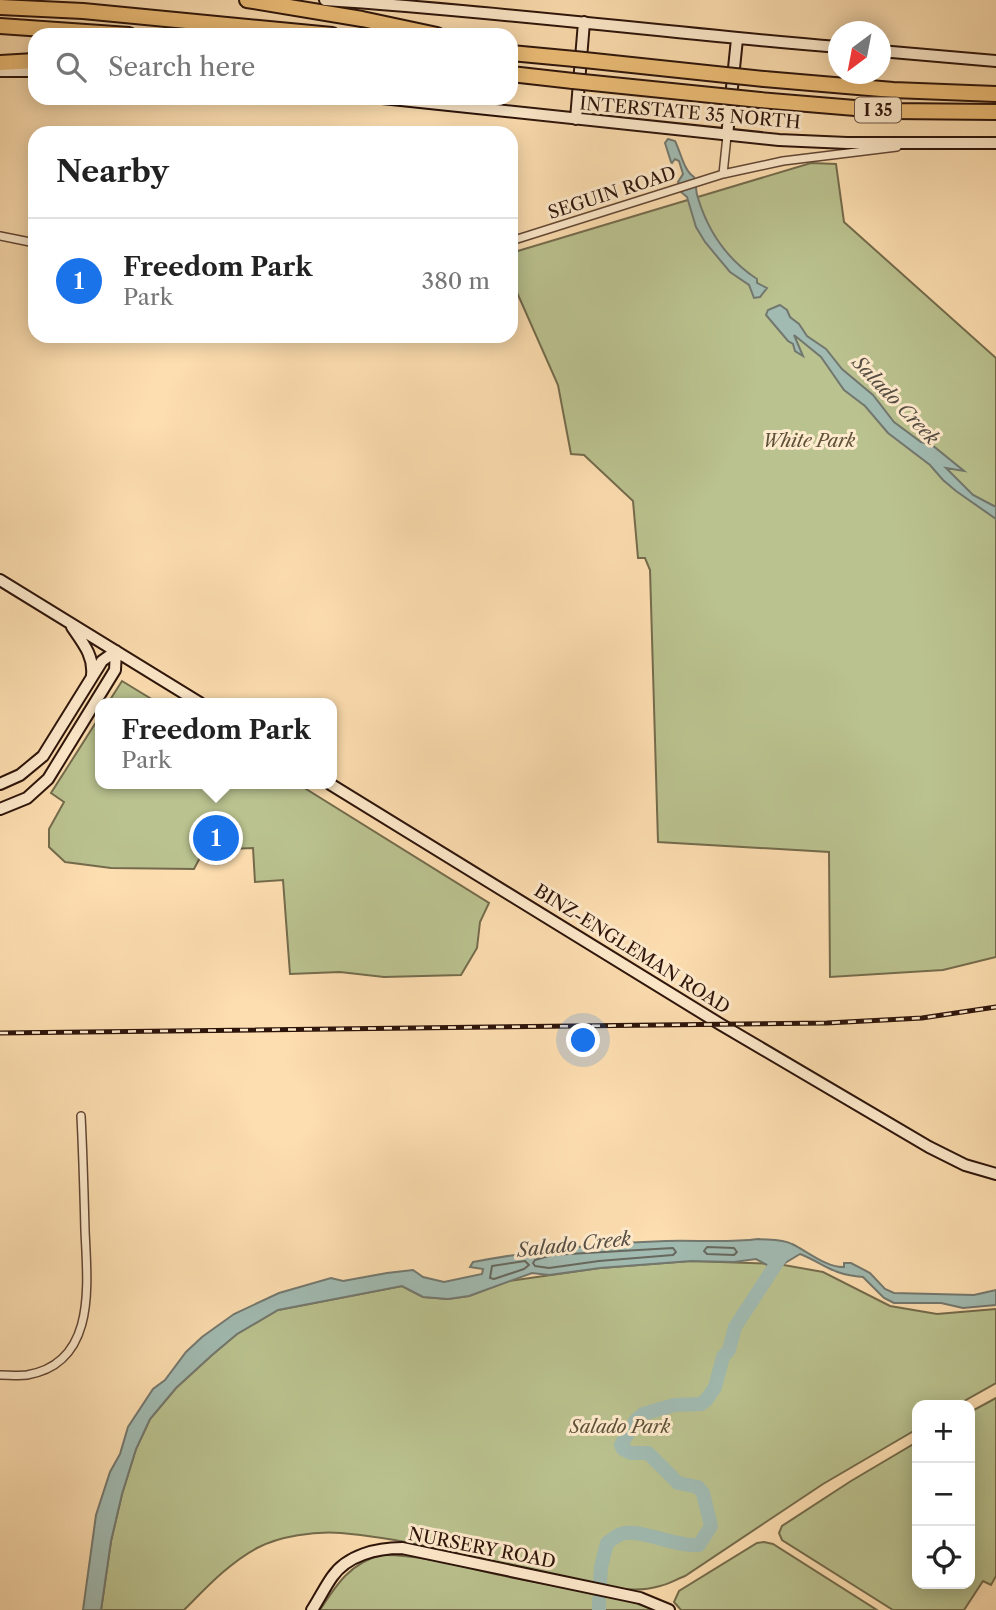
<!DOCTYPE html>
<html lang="en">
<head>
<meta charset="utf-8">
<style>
  :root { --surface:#fff; --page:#f6f6f6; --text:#222; --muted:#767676; --line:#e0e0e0; --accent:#1a73e8 }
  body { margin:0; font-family:"Libre Caslon Text",serif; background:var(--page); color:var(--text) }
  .controls { position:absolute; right:21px; bottom:21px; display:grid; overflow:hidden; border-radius:14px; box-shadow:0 4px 18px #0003 }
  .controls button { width:63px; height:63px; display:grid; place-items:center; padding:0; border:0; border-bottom:2px solid var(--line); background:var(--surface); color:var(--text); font:35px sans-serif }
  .compass { position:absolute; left:828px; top:21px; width:63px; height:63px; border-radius:50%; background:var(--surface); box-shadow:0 4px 18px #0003; rotate:212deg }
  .you { position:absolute; left:584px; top:1041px; width:24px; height:24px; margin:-18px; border:5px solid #fff; border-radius:50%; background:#1a73e8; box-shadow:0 0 0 10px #1a73e833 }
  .badge { display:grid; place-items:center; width:46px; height:46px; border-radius:50%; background:var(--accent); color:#fff; font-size:23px; font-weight:700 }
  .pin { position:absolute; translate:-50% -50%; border:4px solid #fff; box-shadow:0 2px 7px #0006 }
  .popup { position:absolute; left:95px; top:698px; width:242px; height:91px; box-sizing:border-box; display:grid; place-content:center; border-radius:14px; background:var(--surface); filter:drop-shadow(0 2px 5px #0005); font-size:23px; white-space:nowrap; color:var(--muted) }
  .popup b { font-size:26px; color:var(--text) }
  .popup::after { content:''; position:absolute; left:50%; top:100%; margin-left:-14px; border:14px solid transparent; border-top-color:var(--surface) }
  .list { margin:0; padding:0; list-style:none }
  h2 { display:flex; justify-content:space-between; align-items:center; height:91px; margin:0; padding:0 28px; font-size:30px }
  h2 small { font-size:23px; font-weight:400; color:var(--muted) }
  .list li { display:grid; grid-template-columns:46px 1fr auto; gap:21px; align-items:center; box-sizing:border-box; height:126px; padding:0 28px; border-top:2px solid var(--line) }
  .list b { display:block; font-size:26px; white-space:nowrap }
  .list p { margin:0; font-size:23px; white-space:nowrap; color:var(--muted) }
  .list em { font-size:23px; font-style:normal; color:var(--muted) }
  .icon { flex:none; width:38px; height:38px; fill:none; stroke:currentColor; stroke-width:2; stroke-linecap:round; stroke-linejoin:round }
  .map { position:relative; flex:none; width:996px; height:1610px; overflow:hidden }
  .search { position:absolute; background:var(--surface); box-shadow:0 4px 18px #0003; left:28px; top:28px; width:490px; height:77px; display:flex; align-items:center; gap:18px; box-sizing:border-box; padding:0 24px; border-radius:21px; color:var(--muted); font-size:26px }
  .panel { position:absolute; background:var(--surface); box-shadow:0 4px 18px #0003; left:28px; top:126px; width:490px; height:217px; border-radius:21px }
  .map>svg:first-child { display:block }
  .green { fill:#bac28f; stroke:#746b4c; stroke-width:2 }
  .water { fill:#a1bbb2; stroke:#73786f; stroke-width:2 }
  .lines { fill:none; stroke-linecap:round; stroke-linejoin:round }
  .shore { stroke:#67685e; stroke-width:2 }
  .river { stroke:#a1bbb2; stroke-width:14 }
  .street-casing { stroke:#614634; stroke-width:10 }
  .secondary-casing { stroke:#2d140a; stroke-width:14 }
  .highway-casing { stroke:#2d140a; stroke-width:18 }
  .street { stroke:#feeacc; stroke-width:7 }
  .secondary { stroke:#feeacc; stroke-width:10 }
  .highway { stroke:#eebf78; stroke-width:14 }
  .rail-casing { stroke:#2d140a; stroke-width:5 }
  .rail { stroke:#feeacc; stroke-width:2.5; stroke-dasharray:8; stroke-linecap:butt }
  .highway-bridge-casing { stroke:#2d140a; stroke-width:18; stroke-linecap:butt }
  .highway-bridge { stroke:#eebf78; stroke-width:14 }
  .labels { text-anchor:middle; stroke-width:6; stroke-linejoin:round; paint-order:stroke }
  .shield { fill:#feeacc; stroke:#6c5444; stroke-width:2 }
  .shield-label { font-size:16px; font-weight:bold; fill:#2d140a }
  .street-label { font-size:18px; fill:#2d140a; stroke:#feeacc }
  .park-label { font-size:18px; font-style:italic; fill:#5e5139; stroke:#feeacc }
  .water-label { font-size:19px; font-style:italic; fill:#564e45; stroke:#feeacc }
</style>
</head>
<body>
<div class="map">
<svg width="996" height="1610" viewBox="0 0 996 1610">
  <rect width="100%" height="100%" fill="#fddeb0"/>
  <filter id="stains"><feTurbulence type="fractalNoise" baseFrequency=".00286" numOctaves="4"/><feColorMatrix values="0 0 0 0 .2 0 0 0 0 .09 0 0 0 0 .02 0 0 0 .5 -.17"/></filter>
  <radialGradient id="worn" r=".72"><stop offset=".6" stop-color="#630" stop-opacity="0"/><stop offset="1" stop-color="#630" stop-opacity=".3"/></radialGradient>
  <path class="green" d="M811,163L836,164L844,222L996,358V957L943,970L830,977L829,852L658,842L650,570L645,558H638L633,501L584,455L571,454L558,385L511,279V253Z
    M122,681L158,703H108Z
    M100,716V784H298L489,903L480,922L477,948L461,975L384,977L340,972L290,974L283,880L255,882L253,848L204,850L194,869L111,868L65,862L49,847V829L64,802L51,793Z
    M691,1261L778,1264L823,1272L890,1306L937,1314L996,1309V1383L957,1405H917V1429L823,1484L685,1576C677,1579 669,1584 660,1586C628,1596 587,1583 555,1576C487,1560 410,1539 341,1533C315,1531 280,1536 257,1548C229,1563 206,1588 184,1610H101L111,1541L122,1494L136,1449L150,1419L176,1388L212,1355L237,1334L278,1310L402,1286L423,1297L448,1299L469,1296L509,1281L600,1268Z
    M996,1398V1576L991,1585L983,1581L964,1610H893L782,1540L779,1533L782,1526L851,1481L917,1442V1584H970V1412Z
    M764,1542L773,1544L877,1610H681L674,1602L679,1591L757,1543Z
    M382,1555C420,1554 471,1569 509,1577C557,1587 610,1592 656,1610H320C336,1585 351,1562 382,1555Z"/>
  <path class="water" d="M668,139L675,141C681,153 684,171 694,177C697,185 695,191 698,198C708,231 728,260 757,279V283L767,288L760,297L754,298L749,285L730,272L705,242L696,227L687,197L681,192L678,182L683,174L679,161L675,159L672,163L671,162L665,143Z
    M780,305L787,310L790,317L799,324L807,336L826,349L842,369L873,395L894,422L921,442L932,445L964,471L946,468L973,495L996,507V519L956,491L943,480L930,465L888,433L865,406L844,390L821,357L794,335L803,356L795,351L793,344L788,341L766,315L768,310Z
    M758,1239C769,1240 783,1239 792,1244C807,1251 827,1268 844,1267V1263H851L870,1273L885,1289L894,1293L974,1295L996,1290V1305L963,1308L941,1303H894L884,1298L863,1277C832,1275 825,1264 800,1254L780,1266L767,1265L756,1259L734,1262L691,1261L600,1268L549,1275L532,1273L469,1296L448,1299L423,1297L402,1286L278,1310L237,1334L212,1355L176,1388L150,1419L136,1449L122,1494L111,1541L101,1610H83L96,1515L110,1472L120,1454L128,1427L153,1389L165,1380L186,1352L202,1337L234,1314L279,1293L331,1278L343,1281L387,1273L413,1270L423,1277L444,1282L482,1274L483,1269L470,1267L473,1262C537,1250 601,1243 666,1241C697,1240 728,1243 758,1239Z"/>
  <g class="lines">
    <path class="shore" d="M707,1247L734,1248L737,1252L734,1255L707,1254L704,1251Z
      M673,1248L676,1252L673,1255L599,1261L549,1268L535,1266L533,1263L535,1260L552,1255Z
      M525,1261L529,1265L524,1269L494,1279L490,1278L492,1266Z"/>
    <path class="river" d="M600,1583L601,1567L607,1543C611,1540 616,1536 621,1534C641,1528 674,1547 699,1545L711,1526L703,1493L698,1487L678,1483L648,1453H631L623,1449L621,1445L636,1420L643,1414L674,1405L701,1404L707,1399L715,1387L723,1357L729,1350L735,1327L784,1252
      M599,1610V1600"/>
    <g class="street-casing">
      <path id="street" d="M723,174L727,136
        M0,236L35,243
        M511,241L723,174L783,161L897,147
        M0,1375C9,1375 19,1376 27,1375C98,1363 87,1282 85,1230C84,1192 83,1154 81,1116"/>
    </g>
    <g class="secondary-casing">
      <path id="secondary" d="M325,0C497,11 667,33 838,47
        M880,51L996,61
        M0,71H35
        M382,98L779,140L847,143H996
        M576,119L584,22
        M727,136L737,39
        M0,580L200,703
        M72,627C83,643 94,656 92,675
        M0,784L20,775L43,756L102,661L116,651
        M330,784L720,1024L929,1147L965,1165L996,1174
        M0,809L27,798L48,779L115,670L116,651
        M312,1610C319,1599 325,1587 332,1577C347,1555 377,1548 402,1548L640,1598L669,1610"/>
    </g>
    <g class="highway-casing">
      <path id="highway" d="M247,0L362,19L437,35
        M0,7L83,11L332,35
        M0,26L129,35
        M511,53L575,59
        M0,63L35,61
        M511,74L573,81
        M764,79L893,90L996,94
        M760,100L891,111L996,112"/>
    </g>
    <use href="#street" class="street"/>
    <use href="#secondary" class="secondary"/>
    <use href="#highway" class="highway"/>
    <g class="rail-casing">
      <path id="rail" d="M0,1033L827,1023L922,1018L996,1007"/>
    </g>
    <use href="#rail" class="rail"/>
    <g class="highway-bridge-casing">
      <path id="highway-bridge" d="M575,59L764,79
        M573,81L760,100"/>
    </g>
    <use href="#highway-bridge" class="highway-bridge"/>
  </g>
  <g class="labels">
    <rect class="shield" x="855" y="97.5" width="46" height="25" rx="5"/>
    <g class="shield-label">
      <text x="878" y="116">I 35</text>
    </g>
    <g class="street-label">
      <text transform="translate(690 113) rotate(5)" y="6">INTERSTATE 35 NORTH</text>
      <text transform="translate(612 193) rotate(-18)" y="6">SEGUIN ROAD</text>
      <text transform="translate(632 949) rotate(32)" y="6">BINZ-ENGLEMAN ROAD</text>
      <text transform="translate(482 1548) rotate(11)" y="6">NURSERY ROAD</text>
    </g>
    <g class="park-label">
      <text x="809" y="447">White Park</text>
      <text x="620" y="1433">Salado Park</text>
    </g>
    <g class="water-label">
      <text transform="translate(896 400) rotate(46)" y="7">Salado Creek</text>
      <text transform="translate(574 1244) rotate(-6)" y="7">Salado Creek</text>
    </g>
  </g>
  <rect width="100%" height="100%" filter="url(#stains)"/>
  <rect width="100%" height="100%" fill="url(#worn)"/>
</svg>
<div class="controls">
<button>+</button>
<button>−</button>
<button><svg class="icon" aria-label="locate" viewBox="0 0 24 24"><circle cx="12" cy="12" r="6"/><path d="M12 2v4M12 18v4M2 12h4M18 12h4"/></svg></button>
</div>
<svg class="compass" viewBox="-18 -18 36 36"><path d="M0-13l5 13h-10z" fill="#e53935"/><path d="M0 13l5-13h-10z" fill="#767676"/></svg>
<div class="you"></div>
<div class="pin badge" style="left:216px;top:838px">1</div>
<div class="popup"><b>Freedom Park</b>Park</div>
<div class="search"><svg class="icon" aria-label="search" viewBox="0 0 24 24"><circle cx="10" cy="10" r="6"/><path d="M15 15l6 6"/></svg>Search here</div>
<section class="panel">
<h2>Nearby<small></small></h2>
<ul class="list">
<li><span class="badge">1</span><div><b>Freedom Park</b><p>Park</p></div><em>380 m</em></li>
</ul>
</section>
</div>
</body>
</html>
